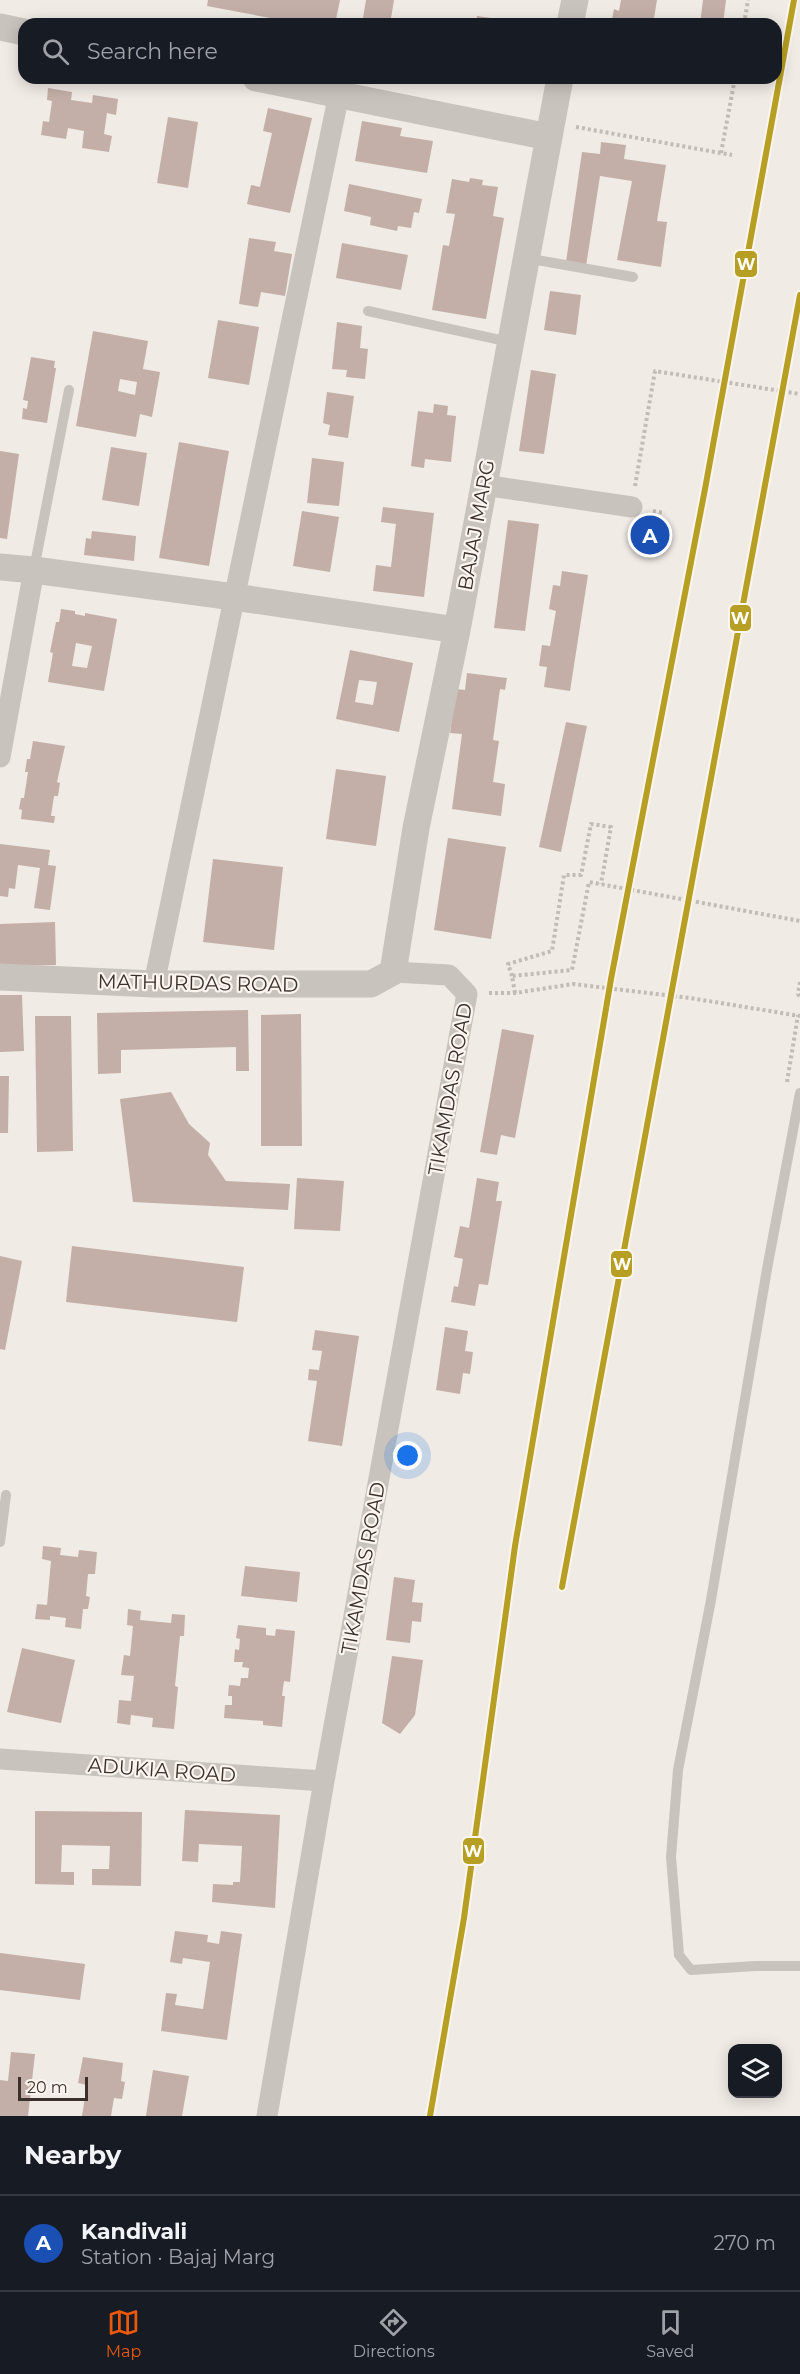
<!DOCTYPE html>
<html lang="en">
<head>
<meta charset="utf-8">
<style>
  :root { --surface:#171b24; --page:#20242c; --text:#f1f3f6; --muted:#9ea1a6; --line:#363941; --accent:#ea580c }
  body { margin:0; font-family:Montserrat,sans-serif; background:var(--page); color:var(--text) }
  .controls { position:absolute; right:18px; bottom:18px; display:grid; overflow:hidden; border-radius:12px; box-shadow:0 3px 15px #0003 }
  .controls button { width:54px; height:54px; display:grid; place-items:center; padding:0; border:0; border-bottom:2px solid var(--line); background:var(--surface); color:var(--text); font:30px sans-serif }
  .scale { position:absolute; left:18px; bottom:15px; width:70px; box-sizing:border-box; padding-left:6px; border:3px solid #3b302b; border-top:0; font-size:16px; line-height:21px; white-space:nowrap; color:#3b302b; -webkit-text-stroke:4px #fbf5ee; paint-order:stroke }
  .you { position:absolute; left:408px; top:1456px; width:21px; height:21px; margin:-15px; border:4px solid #fff; border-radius:50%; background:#1a73e8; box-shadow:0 0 0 9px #1a73e833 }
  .badge { display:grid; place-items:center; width:39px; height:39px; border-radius:50%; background:var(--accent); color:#fff; font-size:20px; font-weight:700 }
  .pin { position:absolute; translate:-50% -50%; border:3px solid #fff; box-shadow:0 2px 6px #0006 }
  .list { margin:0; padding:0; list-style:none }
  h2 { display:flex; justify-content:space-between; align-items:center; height:78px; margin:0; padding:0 24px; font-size:26px }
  h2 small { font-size:20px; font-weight:400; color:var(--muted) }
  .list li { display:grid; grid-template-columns:39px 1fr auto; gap:18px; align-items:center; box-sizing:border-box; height:96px; padding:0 24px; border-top:2px solid var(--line) }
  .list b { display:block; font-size:22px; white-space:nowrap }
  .list p { margin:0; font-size:20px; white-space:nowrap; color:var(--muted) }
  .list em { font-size:20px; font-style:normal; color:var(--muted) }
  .icon { flex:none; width:33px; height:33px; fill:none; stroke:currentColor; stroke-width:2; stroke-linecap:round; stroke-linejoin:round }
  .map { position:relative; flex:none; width:800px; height:2116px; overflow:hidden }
  .search { position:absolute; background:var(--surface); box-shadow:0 3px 15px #0003; left:18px; right:18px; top:18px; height:66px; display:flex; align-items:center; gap:15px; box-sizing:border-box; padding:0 21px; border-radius:18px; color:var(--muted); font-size:22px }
  .sheet { height:174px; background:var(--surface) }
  nav { display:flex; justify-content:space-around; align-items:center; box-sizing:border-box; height:84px; border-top:2px solid var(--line); background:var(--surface); font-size:16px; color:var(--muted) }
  nav a { display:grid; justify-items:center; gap:3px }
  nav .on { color:var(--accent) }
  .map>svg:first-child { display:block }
  .building { fill:#c3afa7; fill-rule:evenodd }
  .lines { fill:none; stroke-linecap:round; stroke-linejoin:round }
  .path { stroke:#c2bbb6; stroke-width:4; stroke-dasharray:3 3; stroke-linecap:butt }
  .service { stroke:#c9c3be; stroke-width:10 }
  .minor { stroke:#c9c3be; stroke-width:21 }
  .tertiary { stroke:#c9c3be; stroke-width:27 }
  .rail-1-casing { stroke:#fbf5ee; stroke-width:10 }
  .rail-1 { stroke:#b69f23; stroke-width:6 }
  .labels { text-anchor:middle; stroke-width:4.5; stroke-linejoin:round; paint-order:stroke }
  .street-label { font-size:20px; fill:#3b302b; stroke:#fbf5ee }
  .line-badge { stroke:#fbf5ee; stroke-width:2 }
  .badge-label { font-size:16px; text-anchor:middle; font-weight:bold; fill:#fff }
</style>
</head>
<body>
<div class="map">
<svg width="800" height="2116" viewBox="0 0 800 2116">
  <rect width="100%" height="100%" fill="#f0ebe5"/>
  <path class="building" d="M208,0H340L335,24H302L207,6Z
    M366,0H394L391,18L419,24H362Z
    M621,0H657L653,24H611L614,9L619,11Z
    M703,0H726L723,24H700Z
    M477,16L505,20L504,24H476Z
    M601,78H626L625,83Z
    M48,88L72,92L71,100L92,103L93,95L118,99L116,115L107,113L104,134L112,136L109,152L82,148L84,131L68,128L66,139L41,135L43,121L49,122L52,101L47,100Z
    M268,108L312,118L290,213L247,204L251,185L260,187L272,133L263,131Z
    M168,117L198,122L188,188L157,183Z
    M362,121L402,128L400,136L433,141L427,173L355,161Z
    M601,142L626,145L624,159L666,165L657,221L667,222L661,267L617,260L632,181L600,176L586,266L566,262L582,152L600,154Z
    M470,178L483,180L482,185L498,187L493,216L504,218L486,319L432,310L443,245L449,246L455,214L446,213L452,179L469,182Z
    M349,184L422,199L419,213L414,212L411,228L398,226L397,231L370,225L371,217L344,211Z
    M249,238L276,242L274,251L292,254L285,296L261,292L258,307L239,304Z
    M342,243L408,255L401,290L336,278Z
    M550,291L581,295L576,335L544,330Z
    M218,320L259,327L249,385L208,378Z
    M337,322L362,326L360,348L368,349L365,379L346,377L347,370L332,369Z
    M93,331L148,341L143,369L160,372L152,417L140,414L136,437L76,426ZM120,379L137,382L135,395L118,391Z
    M31,357L55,361L54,368H56L47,423L22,419L23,408L27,409L28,401L23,400Z
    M531,370L556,374L544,454L519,451Z
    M327,392L354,396L348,438L328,435L330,425L323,423Z
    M434,404L448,406L447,415L456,416L451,462L425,459L424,468L411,466L418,411L433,413Z
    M179,442L229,451L209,566L159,558Z
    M111,447L147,453L139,506L102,500Z
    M0,451L19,454L7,539L0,538Z
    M312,458L344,462L339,506L307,503Z
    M383,507L434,513L424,597L373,591L376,565L391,567L396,524L381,522Z
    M302,511L339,517L330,572L293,566Z
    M508,520L539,524L525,631L494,628Z
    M92,531L136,536L134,561L84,555L86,538L91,539Z
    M562,571L588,575L570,691L544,687L547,667L539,666L542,645L550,646L556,611L549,609L553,585L560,586Z
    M61,609L75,611V614L85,616V613L117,619L104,691L48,682L53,653L50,652L56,622H59ZM76,643L92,646L87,668L72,666Z
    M350,650L413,663L399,732L336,719ZM359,680L377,682L373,705L355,702Z
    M467,673L507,678L505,690L500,689L493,740L499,741L493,782L505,784L501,816L452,809L462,734L450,733L456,689L465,690Z
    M566,722L587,726L561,852L539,847Z
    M33,741L65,746L57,782L60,783L58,796H54L51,816H55L54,823L21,819L22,810L19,809L21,798H24L28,772H25L27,759H30Z
    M336,769L386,776L376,846L326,839Z
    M448,838L506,847L491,939L434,930Z
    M0,844L50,850L48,865L56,866L50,910L34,908L40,868L18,865L15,889L9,888L8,897L0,896Z
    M213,859L283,867L274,950L203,942Z
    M55,922L56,965L0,966V924Z
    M0,995H22L24,1051L0,1052Z
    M248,1010L249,1071H236V1047L121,1050V1073L98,1074L97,1013Z
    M301,1014L302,1146H261V1015Z
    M35,1016H71L73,1151L37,1152Z
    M502,1029L534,1035L515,1138L501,1135L497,1155L480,1152Z
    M0,1076H9L8,1133H0Z
    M171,1092L189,1124L210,1143L208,1155L226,1181L290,1184L288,1210L133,1202L120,1099Z
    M297,1178L344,1181L340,1231L294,1229Z
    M477,1178L499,1182L496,1201H502L488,1285L479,1284L475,1306L451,1302L454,1286L458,1287L463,1259L454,1257L460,1226L469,1228Z
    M72,1246L244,1267L237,1322L66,1302Z
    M0,1256L22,1261L5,1350L0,1349Z
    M445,1327L468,1331L465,1351L473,1352L470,1374L463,1373L460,1394L436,1390Z
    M315,1330L359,1336L342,1446L308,1441L317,1381L308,1380L309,1369L319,1370L322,1351L312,1350Z
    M43,1546L61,1548L60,1555L78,1557L79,1550L97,1552L95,1574H88L86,1596L90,1597L88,1609H83L81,1629L65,1627L66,1618L50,1616V1620L35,1619L37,1604L47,1605L51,1561L42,1559Z
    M245,1566L300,1572L297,1602L241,1596Z
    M394,1577L415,1580L412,1602L423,1603L421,1622L412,1621L410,1643L386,1640Z
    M128,1609L141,1611L140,1620L171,1623L172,1614L185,1615L184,1636H180L175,1686L178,1687L174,1729L152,1727L153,1718L131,1715L130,1725L117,1723L119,1700L131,1701L134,1676L121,1675L124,1655L130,1656L133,1626L127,1625Z
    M238,1625L266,1628V1635L275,1636L276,1629L295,1631L290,1682L284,1681L282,1696H285L282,1727L263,1725V1721L224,1718L225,1705H232V1696H228L229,1685L240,1686L241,1678H248L249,1668L242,1667L243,1662H234L235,1649L239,1650L240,1639L236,1638Z
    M22,1648L75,1660L61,1723L7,1712Z
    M392,1656L423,1660L415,1715L400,1734L382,1723Z
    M185,1810L280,1815L275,1908L212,1902L213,1884L233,1885V1882H240L242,1846L199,1844L198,1862L182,1861Z
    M35,1811L142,1812L141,1886L92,1885V1869H109L110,1846L62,1845L61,1872H74V1885L35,1884Z
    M175,1931L208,1935L207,1942L219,1944L221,1931L242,1934L227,2040L161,2031L166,1993L177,1994L175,2005L203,2009L210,1962L183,1958L182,1964L170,1962Z
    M0,1953L85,1964L80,2000L0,1990Z
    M11,2052L35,2054L28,2116H0V2080L8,2081Z
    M83,2057L123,2063L121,2081L125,2082L122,2099L114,2098L111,2116H82L87,2085L78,2083Z
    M153,2070L189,2076L182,2116H146Z"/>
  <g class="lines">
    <path class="path" d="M744,24L748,0
      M576,127L732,155
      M721,153L735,78
      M635,486L655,371L800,394
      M653,511L665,513
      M512,976L508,964L552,951L564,875H581L591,824L611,827L601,884
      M800,982L798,994L800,997
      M489,993H515L573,984L690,998L800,1016
      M515,993L512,976L572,970L589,882L800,921
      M787,1082L798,1015"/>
    <path class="service" d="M526,258L633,277
      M368,311L510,342
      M34,569L69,390
      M800,1093L767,1269L711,1600L678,1770L671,1857L679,1955L691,1970L756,1966H800
      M0,1542L6,1495"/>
    <path class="minor" d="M483,485L632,507
      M0,757L34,570
      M154,984L339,94
      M0,1759L324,1781
      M267,2116L324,1781L467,994L449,975L393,972"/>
    <path class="tertiary" d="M570,24L575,0
      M0,27L24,32
      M256,78L549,137
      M0,567L34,570L234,597L457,630
      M0,977L154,984H371L393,972L416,828L457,630L560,78"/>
    <g class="rail-1-casing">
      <path id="rail-1" d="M562,1587L800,295
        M430,2116L464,1918L515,1546L611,979L705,489L794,0"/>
    </g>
    <use href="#rail-1" class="rail-1"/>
  </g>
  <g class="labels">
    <g class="street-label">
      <text transform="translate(476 525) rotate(-80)" y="7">BAJAJ MARG</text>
      <text transform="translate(198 983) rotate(1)" y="7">MATHURDAS ROAD</text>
      <text transform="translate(450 1089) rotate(-80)" y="7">TIKAMDAS ROAD</text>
      <text transform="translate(363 1568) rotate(-80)" y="7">TIKAMDAS ROAD</text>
      <text transform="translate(162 1770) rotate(4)" y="7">ADUKIA ROAD</text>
    </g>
  </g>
  <g class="line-badge">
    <rect x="734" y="250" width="24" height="28" rx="6" fill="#b69f23"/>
    <rect x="729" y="604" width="23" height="28" rx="6" fill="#b69f23"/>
    <rect x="610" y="1250" width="23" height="28" rx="6" fill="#b69f23"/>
    <rect x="462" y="1837" width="23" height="28" rx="6" fill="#b69f23"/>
  </g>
  <g class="badge-label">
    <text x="746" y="270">W</text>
    <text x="740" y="624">W</text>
    <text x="622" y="1270">W</text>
    <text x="473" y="1857">W</text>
  </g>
</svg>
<div class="controls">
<button><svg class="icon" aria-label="layers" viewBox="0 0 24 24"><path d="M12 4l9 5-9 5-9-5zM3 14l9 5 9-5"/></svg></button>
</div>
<div class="scale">20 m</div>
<div class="you"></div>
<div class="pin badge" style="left:650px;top:535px;background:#1a4fb4">A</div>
<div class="search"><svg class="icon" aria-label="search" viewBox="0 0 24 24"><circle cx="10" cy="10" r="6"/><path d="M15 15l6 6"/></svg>Search here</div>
</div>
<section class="sheet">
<h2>Nearby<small></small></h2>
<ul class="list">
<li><span class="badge" style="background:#1a4fb4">A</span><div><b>Kandivali</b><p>Station · Bajaj Marg</p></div><em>270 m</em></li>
</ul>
</section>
<nav>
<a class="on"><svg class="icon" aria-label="map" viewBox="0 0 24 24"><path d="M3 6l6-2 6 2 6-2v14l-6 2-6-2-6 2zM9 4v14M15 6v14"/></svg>Map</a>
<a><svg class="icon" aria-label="directions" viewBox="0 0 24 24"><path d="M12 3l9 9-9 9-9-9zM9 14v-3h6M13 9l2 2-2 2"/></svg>Directions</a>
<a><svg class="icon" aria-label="saved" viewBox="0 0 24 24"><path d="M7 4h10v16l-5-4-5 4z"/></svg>Saved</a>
</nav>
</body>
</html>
